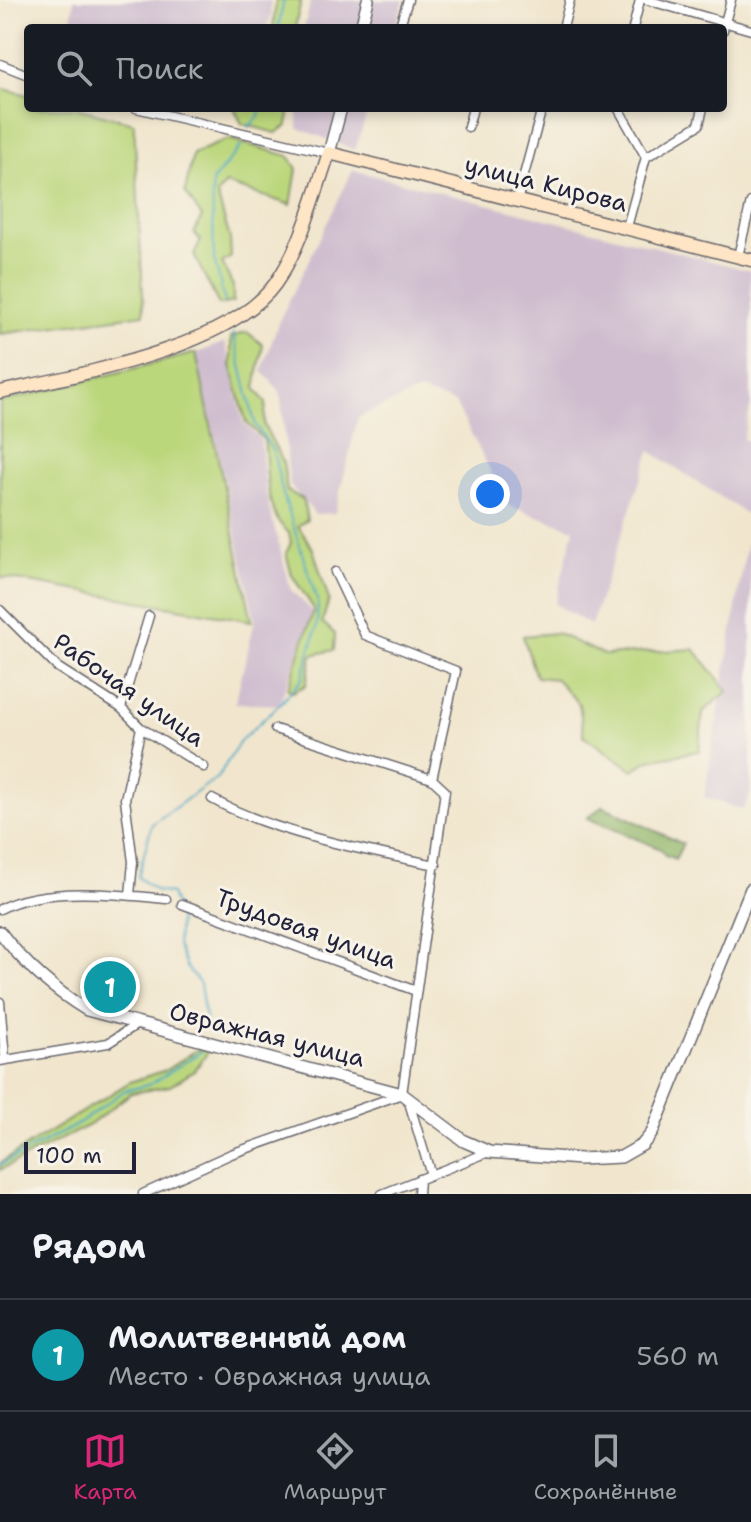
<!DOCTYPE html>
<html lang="ru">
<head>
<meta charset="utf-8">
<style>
  :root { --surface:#171b24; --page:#20242c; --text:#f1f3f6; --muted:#9ea1a6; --line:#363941; --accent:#db2777 }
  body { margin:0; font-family:"Shantell Sans",sans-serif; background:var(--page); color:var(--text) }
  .scale { position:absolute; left:24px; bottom:20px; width:112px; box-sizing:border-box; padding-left:8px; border:4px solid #22223b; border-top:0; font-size:22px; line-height:28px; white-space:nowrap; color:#22223b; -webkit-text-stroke:6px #f7f3e8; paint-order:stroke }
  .you { position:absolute; left:490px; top:494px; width:28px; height:28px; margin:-20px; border:6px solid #fff; border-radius:50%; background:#1a73e8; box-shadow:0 0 0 12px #1a73e833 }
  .badge { display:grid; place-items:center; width:52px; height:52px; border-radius:50%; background:var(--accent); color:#fff; font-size:26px; font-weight:700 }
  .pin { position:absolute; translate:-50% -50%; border:4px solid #fff; box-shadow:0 2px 8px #0006 }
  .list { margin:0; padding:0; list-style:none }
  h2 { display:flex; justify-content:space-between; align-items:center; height:104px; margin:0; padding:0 32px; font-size:34px }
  h2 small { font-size:26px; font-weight:400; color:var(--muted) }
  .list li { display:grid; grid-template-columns:52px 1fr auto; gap:24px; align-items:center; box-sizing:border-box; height:112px; padding:0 32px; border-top:2px solid var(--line) }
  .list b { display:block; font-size:30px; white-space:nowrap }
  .list p { margin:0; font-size:26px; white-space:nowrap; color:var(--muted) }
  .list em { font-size:26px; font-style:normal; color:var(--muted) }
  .icon { flex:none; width:44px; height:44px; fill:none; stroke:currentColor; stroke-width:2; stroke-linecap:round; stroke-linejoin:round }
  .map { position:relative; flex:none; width:751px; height:1194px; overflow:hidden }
  .search { position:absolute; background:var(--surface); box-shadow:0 4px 12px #0003; left:24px; right:24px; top:24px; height:88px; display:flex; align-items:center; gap:20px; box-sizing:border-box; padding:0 28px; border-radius:8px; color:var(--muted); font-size:30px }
  .sheet { height:216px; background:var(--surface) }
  nav { display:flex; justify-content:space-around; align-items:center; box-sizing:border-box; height:112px; border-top:2px solid var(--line); background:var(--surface); font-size:22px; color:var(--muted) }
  nav a { display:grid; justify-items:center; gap:4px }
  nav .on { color:var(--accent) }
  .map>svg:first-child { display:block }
  .industrial { fill:#cfbdcf }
  .green { fill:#bbd77c; stroke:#6e7c5c; stroke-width:2 }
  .forest { fill:#94b86c; stroke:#5b6d54; stroke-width:2 }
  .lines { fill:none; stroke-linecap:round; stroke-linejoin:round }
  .stream { stroke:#47a6c6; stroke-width:2 }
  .minor-casing { stroke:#6a676e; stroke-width:11 }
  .tertiary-casing { stroke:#6a676e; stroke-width:14 }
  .secondary-casing { stroke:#6a676e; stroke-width:15 }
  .minor { stroke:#fff; stroke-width:8 }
  .tertiary { stroke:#fff; stroke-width:11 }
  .secondary { stroke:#fee5c5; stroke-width:12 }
  .labels { text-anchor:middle; stroke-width:6; stroke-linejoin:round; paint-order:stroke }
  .street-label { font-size:24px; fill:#22223b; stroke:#f7f3e8 }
</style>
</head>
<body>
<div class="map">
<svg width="751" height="1194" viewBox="0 0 751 1194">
  <rect width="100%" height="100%" fill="#f7f3e8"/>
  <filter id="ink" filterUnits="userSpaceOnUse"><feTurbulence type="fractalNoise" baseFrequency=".0125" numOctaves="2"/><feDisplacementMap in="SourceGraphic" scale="16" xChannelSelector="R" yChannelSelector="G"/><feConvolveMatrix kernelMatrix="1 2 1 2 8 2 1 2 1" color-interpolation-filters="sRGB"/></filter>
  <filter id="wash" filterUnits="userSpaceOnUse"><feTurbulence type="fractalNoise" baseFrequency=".006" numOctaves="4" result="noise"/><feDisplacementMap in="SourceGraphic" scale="32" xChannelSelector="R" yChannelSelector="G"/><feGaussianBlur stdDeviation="1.8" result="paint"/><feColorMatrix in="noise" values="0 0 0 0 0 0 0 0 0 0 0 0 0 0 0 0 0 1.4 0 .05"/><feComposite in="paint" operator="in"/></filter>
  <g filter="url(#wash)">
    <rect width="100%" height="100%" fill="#f1e6cd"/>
    <path class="industrial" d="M74,0H270L271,17L265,28H70Z
      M311,0H404L395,28H304Z
      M298,108H369L355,150L298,128Z
      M353,170L751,271V405L743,439L751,442V517L650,451L591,625L555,604L574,529L509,506L455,403L419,391L358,417L335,513L315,514L290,485L280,391L262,371L278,323Z
      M225,342L243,422L260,439L266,496L291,590L313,612L279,705L235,703L255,620L197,353Z
      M751,518V793L743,810L704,797Z"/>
    <path class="green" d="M276,0H301L295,28H273Z
      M0,88L28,95V108H76L134,123L144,314L0,334Z
      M234,108H290L287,126L276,133L242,124Z
      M228,139L289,156L297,169L291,205L226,184L217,194L230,239L231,257L222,263L233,286V302L219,305L194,255L201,241L194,233L202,217L185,192L193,154Z
      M247,332L263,345L255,388L266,403L264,425L283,462L287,491L303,499L307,520L298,526L313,549L329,600L322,622L335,634L334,650L312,655L306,685L293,692L288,689L314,609L292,575L286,553L291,543L289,533C262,511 269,472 264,440L246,422L231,365V337Z
      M196,353L252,621L0,577V402Z
      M556,633L604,655L694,649L728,691L703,712L699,751L649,760L633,770L584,736L579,704L556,679L536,677L523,636Z
      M198,1049L208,1052L194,1071L170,1086L131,1093L90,1125L0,1170V1163L130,1082L166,1070Z"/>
    <path class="forest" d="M603,806L683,844L675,859L665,855L661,849L587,818Z"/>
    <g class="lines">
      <path class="stream" d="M278,28L284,0
        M248,127L259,117L260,108
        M225,302L214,259L212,182L241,146
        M207,1031L200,984L186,967L177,945L179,916L171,894L156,891L138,877L152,824L218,777L241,740L280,704L302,679L317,626L318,603L283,494L273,451L255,424L233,332
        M0,1165L75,1126L124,1091L151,1084L202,1051"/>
    </g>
  </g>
  <g filter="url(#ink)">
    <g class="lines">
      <g class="minor-casing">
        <path id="minor" d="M647,0L751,30
          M399,28L408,0
          M563,28L570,0
          M633,28L640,0
          M723,30L731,0
          M0,64L28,75
          M136,108L329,153
          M618,108L646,157L627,227
          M468,127L473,108
          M646,157L699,125L703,108
          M517,201L542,108
          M738,256L751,202
          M335,572L365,635L456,671L432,779
          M0,610L57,667L121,708L141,728L204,767
          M121,708L149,616
          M212,799C273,833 367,851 436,865
          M130,895L133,862L125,799L141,728
          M182,904L416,991
          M0,909C42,886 119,894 166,899
          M0,1002L5,1058
          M0,1061L108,1043L136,1025
          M408,1099L431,1175
          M143,1194L231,1154L402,1094L445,791L432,779L275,729
          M382,1194L489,1152
          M418,1194L419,1179"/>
      </g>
      <g class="tertiary-casing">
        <path id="tertiary" d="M361,28L368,0
          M329,153L341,108
          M0,932C25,965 52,989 87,1010L402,1094L464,1141L489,1152L580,1159L621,1157L642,1145L652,1133L751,889"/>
      </g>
      <g class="secondary-casing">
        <path id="secondary" d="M0,392C76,375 229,348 275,284C302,246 314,196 329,153L751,260"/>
      </g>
      <use href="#minor" class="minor"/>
      <use href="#tertiary" class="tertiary"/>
      <use href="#secondary" class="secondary"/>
    </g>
  </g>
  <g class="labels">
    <g class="street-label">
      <text transform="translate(546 184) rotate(14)" y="8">улица Кирова</text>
      <text transform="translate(129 690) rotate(35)" y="8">Рабочая улица</text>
      <text transform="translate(306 929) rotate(20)" y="8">Трудовая улица</text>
      <text transform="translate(267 1035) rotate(14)" y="8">Овражная улица</text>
    </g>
  </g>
</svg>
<div class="scale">100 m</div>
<div class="you"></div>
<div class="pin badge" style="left:110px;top:987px;background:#0f9aa8">1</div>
<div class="search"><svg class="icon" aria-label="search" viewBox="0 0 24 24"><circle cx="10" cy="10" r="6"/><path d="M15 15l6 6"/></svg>Поиск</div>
</div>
<section class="sheet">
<h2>Рядом<small></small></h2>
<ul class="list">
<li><span class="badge" style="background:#0f9aa8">1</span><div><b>Молитвенный дом</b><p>Место · Овражная улица</p></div><em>560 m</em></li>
</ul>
</section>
<nav>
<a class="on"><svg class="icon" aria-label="map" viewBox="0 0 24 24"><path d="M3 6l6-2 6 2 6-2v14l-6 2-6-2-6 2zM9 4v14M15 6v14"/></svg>Карта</a>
<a><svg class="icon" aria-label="directions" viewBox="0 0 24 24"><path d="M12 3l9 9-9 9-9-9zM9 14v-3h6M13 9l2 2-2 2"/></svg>Маршрут</a>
<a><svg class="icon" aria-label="saved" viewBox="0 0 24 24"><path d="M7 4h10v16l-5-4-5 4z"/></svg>Сохранённые</a>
</nav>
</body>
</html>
